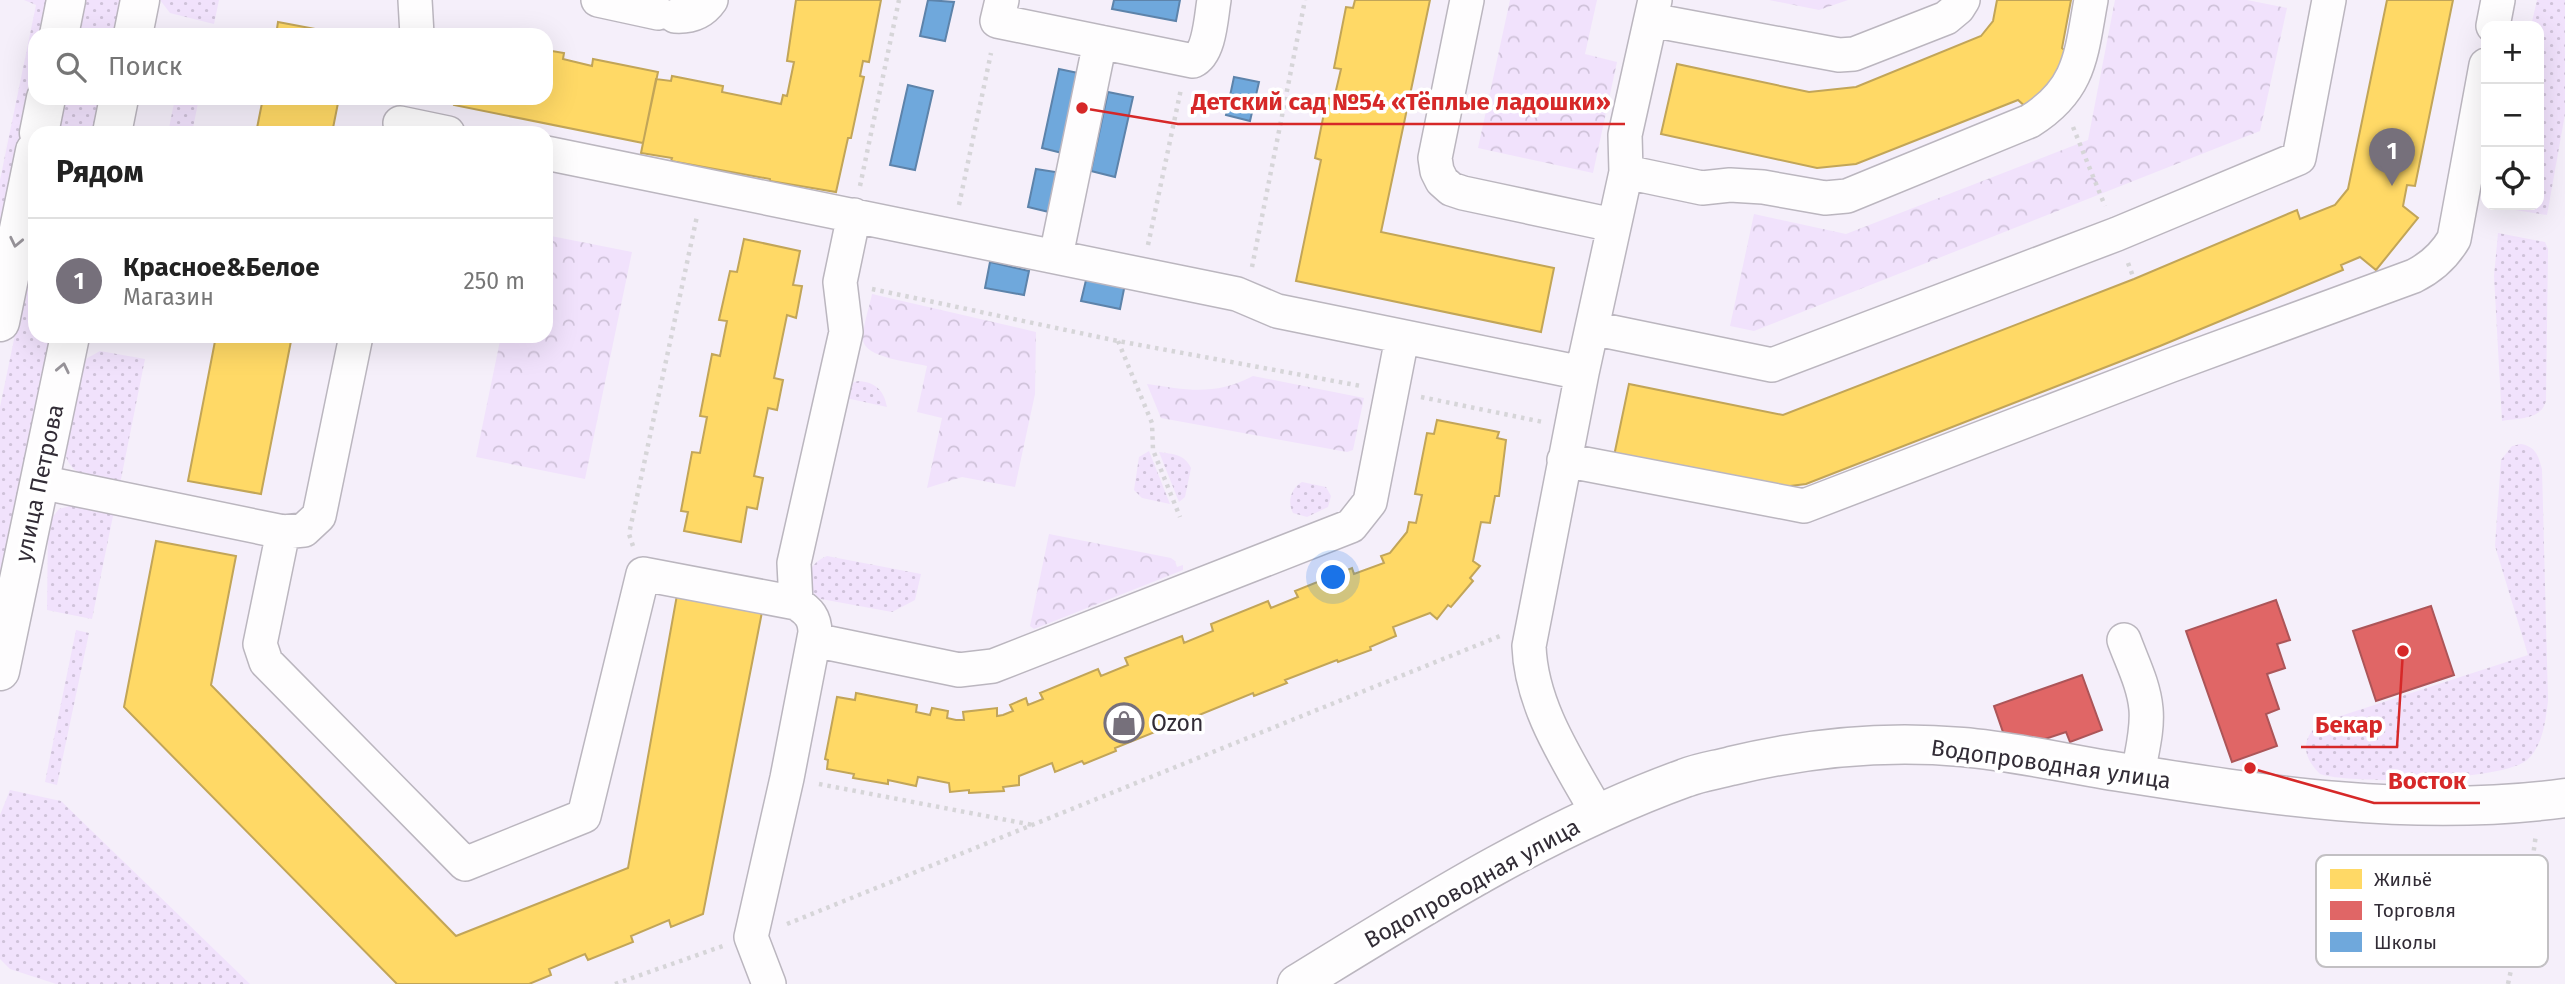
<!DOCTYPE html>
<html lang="ru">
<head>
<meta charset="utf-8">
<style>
  :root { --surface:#fff; --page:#f6f6f6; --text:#222; --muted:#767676; --line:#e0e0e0; --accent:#76707b }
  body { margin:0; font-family:"Fira Sans",sans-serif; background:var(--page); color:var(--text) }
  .controls { position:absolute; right:21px; top:21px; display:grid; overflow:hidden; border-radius:14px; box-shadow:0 7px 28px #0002 }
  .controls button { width:63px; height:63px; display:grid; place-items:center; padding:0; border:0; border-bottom:2px solid var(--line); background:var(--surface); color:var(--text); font:35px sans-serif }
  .you { position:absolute; left:1334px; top:578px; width:24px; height:24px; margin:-18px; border:5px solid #fff; border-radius:50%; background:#1a73e8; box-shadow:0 0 0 10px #1a73e833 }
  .badge { display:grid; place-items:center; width:46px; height:46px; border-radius:50%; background:var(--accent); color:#fff; font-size:23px; font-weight:700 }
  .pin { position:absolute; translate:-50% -58px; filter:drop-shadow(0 2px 4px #0008) }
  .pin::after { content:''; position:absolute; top:37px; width:24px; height:21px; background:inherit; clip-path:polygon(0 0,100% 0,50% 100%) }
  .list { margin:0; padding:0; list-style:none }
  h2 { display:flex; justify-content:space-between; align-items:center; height:91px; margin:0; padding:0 28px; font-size:30px }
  h2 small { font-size:23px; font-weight:400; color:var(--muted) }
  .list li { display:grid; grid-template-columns:46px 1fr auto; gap:21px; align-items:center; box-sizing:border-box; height:126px; padding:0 28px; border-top:2px solid var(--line) }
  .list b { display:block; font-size:26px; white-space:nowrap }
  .list p { margin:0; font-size:23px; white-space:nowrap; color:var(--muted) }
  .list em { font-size:23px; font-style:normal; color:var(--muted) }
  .icon { flex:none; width:38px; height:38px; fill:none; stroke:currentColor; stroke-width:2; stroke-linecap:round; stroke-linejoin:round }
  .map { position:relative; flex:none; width:2565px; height:984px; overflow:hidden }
  .search { position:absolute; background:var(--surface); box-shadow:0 7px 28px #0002; left:28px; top:28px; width:525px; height:77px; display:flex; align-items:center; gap:18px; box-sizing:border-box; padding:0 24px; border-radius:21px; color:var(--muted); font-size:26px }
  .panel { position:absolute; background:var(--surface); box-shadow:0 7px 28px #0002; left:28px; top:126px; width:525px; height:217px; border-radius:21px }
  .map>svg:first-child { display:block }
  .grass { fill:url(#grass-dots) }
  .park { fill:url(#park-crowns) }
  .homes { fill:#ffd966; stroke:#c2a558; stroke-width:2 }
  .shops { fill:#e06666; stroke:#ac5558; stroke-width:2 }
  .schools { fill:#6fa8dc; stroke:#5d83aa; stroke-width:2 }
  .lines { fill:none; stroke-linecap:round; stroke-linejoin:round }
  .minor-casing { stroke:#bbb6bf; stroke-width:36 }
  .major-casing { stroke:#bbb6bf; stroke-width:41 }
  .path { stroke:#d6d5d8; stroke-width:4.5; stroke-dasharray:3.5 5; stroke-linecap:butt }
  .minor { stroke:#fefdfe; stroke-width:33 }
  .major { stroke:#fefdfe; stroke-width:38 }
  .oneway { stroke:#98949a }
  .labels { text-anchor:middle; stroke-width:7; stroke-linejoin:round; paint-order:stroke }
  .street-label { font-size:23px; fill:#322c36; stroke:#fff }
  .poi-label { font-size:23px; fill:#322c36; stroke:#fff; text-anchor:start }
  .key { fill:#fff; stroke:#c2c0c3; stroke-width:2 }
  .key-label { font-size:19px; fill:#322c36 }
  .leader { fill:none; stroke:#d62828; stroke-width:2.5 }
  .callout-dot { fill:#d62828; stroke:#fff; stroke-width:2.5 }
  .callout-label { font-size:24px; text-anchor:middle; font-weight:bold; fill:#d62828; stroke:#fff; stroke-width:7; stroke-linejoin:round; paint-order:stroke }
</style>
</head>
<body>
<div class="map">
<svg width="2565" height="984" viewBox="0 0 2565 984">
  <defs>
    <pattern id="grass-dots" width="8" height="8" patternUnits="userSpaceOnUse" patternTransform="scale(1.75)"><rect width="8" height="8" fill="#f1e2fc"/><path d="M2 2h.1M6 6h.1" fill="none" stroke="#cfc2d9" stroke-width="1.8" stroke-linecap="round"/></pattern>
    <pattern id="park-crowns" width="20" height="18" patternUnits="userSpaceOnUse" patternTransform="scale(1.75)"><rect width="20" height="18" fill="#f1e2fc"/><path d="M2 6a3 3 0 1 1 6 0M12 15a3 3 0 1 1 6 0" fill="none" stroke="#cfc2d9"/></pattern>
  </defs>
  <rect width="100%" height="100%" fill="#f5effa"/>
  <path class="grass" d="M24,0H49L42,35H35V68L0,238V180L36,5Z
    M84,0H122L114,35H77Z
    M160,0H219L214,24L170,13Z
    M2537,0H2565V114L2547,215L2496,207V205H2539V26H2531Z
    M64,98H101L94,133H57Z
    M175,98H199L192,133H168Z
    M2498,233L2545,242L2548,249L2546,401C2541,420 2519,418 2502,421L2494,276Z
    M35,238V336H52L0,589V407Z
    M100,351L145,359L120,484C94,479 68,478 64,448L84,360Z
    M858,381C875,382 884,390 887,407L837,396L849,384Z
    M2521,444C2536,447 2538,455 2542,469L2548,700C2546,719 2543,746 2527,760C2502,781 2353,785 2320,774C2303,757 2300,741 2319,723L2528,655L2495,546L2501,460L2512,446Z
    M1149,451L1170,504L1142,498L1134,490L1139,457Z
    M1159,452C1172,454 1185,454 1191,468L1185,497L1179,502Z
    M1302,482L1326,487L1331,496L1328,507L1307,517L1293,513C1287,502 1291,488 1302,482Z
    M77,504L114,511L92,619L47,610L48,523L59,509Z
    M827,556L921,574L915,600L892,612L821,599C801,587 806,564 827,556Z
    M76,630L89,633L57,785L45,782Z
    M10,790L61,801L250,984H56L10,969L0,959V815Z"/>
  <path class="park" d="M1510,0H1597L1585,54L1617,62L1593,173L1478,148Z
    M1769,0H1848L1819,10Z
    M2115,0H2247L2287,8L2260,131L1754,331L1730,326L1754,214L1846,234L2088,140Z
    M546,235L632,252L585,479L476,457L501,336H546Z
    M872,294L1036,332L1035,394L1015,487L962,477L927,488L942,418L917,412L927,366C912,362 863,358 863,339C863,325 869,308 872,294Z
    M1253,376L1364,398L1353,450L1347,452L1161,418L1147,384C1187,390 1215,396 1253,376Z
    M1049,534L1171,558L1175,561L1177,567L1183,565V570L1034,629L1030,626Z"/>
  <path class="homes" d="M796,0H881L869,62L863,61L860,76L864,77L851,138H848L836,192L770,181V179L671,161L672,158L641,153L656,79L671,81L672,76L723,86L722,92L781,104L783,95L787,96L794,62L787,61Z
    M1355,0H1430L1381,232L1554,268L1541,332L1296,281L1321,160L1315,158L1327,98L1334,99L1341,69L1334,68L1346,7L1353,8Z
    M1997,0H2071L2062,48L2072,56L2028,109L2018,100L1856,164L1817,168L1661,134L1677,64L1809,92L1856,87L1981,36L1993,21Z
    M2387,0H2453L2415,186L2407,185L2403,206L2418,218L2376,270L2360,257L2341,265L2343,270L2160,346L1806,484L1774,488L1614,456L1629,384L1783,415L2134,279L2297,210L2300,219L2335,205L2348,189Z
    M278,22L347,35H276Z
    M546,50L564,53L563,59L592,66L593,59L658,72L643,143L454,105L455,98H546Z
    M263,98H339L332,133H256Z
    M744,239L800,251L793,285L802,286L796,318L787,315L774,378L783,380L777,410L768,408L754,476L763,478L757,509L747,507L741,542L684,531L688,512L681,511L692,452L700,453L707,417L700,416L712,354L720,356L727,321L719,320L730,271L737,272Z
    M216,336H292L261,494L188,481Z
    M1437,420L1499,432L1497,438L1506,440L1499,496H1495L1490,523L1481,522L1473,561L1480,566L1470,578L1473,581L1451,607L1448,605L1437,619L1430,613L1393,627L1396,636L1370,647L1371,650L1338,662L1337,660L1285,680L1287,683L1254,696L1253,693L1199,715L1200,717L1168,730L1167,727L1115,748L1116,751L1084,764L1082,761L1055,772L1052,763L1019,776V785L1003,787L1004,791L969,793V790L950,792L949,783L918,777L916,786L888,780V784L853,778L854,774L827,769L828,760L825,759L837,697L855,700L856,693L917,705L916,712L930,715L932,708L948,711L947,718L956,720H964L963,712L997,708V716L1003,715L1013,711L1010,705L1026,698L1028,705L1043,699L1040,693L1098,669L1101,676L1128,665L1125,658L1182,636L1184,643L1213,631L1211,624L1268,601L1271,608L1298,597L1295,591L1352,568L1354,574L1384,563L1381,556L1390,553L1407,532L1409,522L1416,523L1422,495L1415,494L1427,433L1434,434Z
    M156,541L236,556L211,685L456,936L628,868L677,595L762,612L703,914L671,927L669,920L631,936L633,942L588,960L585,954L549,969L551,975L529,984H397L124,707Z"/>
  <path class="shops" d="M2276,600L2290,640L2277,644L2285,668L2267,674L2279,709L2266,714L2277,746L2232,762L2186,631Z
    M2431,606L2454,675L2376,701L2353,631Z
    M2082,675L2102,730L2070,742L2066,732L2036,742L2004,735L1994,706Z"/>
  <path class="schools" d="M928,0L954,2L945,41L920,36Z
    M1114,0H1180L1176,21L1112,9Z
    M1059,69L1083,74L1066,154L1042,148Z
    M1234,77L1259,82L1250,121L1226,115Z
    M908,85L933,91L915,170L890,165Z
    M1108,92L1133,97L1115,177L1091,171Z
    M1036,169L1062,173L1053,213L1028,207Z
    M990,262L1029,271L1024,295L985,288Z
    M1087,276L1125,284L1120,309L1081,301Z"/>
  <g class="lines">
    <g class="minor-casing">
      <path id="minor" d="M415,0L417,35
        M598,0L658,13
        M1002,0L997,21L1193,61C1210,53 1211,17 1214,0
        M1467,0L1435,158L1437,171L1442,181L1451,189L1463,193L1613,225
        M675,16C691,17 702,13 711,0
        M1651,20L1839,55L1854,54L1946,18L1958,8L1963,0
        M2493,26L2498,0
        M400,123L448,133
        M546,153L1237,294L1277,311L1582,373
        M1626,172L1702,188L1730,185L1763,187L1825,198L1847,196L2030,121C2081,89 2081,54 2091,0
        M1056,256L1100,42
        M1592,328L1772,365L2117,234L2299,158L2329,0
        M1564,460L1804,506L2169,366L2414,276C2432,267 2444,256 2454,239L2486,65
        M40,482L283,532L260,644L266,662L465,864L584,816L643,574L796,603
        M283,532L304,530L319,516L356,336
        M814,640L959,670L993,666L1351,526L1370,502L1402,338
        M2124,640C2132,662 2144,685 2146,709C2148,731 2141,754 2138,775
        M1598,814C1569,762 1531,707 1529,646L1582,373L1626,172L1625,135L1655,0
        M769,984L751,937L787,778L815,633C815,618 809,611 796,603L794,563L846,332L840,282L854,215"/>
    </g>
    <g class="major-casing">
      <path id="major" d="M59,35L66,0
        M133,35L140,0
        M39,133L46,98
        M112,133L119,98
        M0,322L35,151
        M0,671L70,336
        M1297,984C1422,907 1547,828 1685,778C1700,772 1716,770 1731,766C1806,748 1885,740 1962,747C2011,751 2059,762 2107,770C2259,794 2411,819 2565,798"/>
    </g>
    <path class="path" d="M2073,127L2105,206
      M860,186L899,0
      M959,205L991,53
      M1148,245L1181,89
      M2128,263L2134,279
      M1252,267L1305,0
      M872,289L1118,341L1361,386
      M1118,341L1152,423L1153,450L1180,517
      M1421,397L1543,422
      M633,546L629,534L697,216
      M819,784L1033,825
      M787,924L1500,636
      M615,984L723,946
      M2508,984L2529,886L2536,834"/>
    <use href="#minor" class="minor"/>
    <use href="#major" class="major"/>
  </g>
  <defs><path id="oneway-chevron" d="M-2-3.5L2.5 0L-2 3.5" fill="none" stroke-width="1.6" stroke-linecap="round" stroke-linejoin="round" transform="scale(1.75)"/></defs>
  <g class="oneway">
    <use href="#oneway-chevron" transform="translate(16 242) rotate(102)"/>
    <use href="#oneway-chevron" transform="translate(63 368) rotate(-78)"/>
  </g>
  <defs>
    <g id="shop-ring" transform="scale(2.0125)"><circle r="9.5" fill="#fff" stroke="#76707b" stroke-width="1.5"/><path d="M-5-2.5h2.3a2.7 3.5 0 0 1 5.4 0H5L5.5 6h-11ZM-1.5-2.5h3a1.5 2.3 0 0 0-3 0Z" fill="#76707b"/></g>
  </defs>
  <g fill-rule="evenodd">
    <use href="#shop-ring" x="1124" y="723"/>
  </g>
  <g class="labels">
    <g class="street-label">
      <text transform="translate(39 483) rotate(-78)" y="8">улица Петрова</text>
      <text transform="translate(2051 764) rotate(8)" y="8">Водопроводная улица</text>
      <text transform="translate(1472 883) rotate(-29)" y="8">Водопроводная улица</text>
    </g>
    <g class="poi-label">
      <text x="1151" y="731">Ozon</text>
    </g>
  </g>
  <rect x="2316" y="855" width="232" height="112" rx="10" class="key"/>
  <rect x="2330" y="869" width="32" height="20" fill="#ffd966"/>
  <rect x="2330" y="901" width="32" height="19" fill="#e06666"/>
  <rect x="2330" y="932" width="32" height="20" fill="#6fa8dc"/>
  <g class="key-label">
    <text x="2374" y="886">Жильё</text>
    <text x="2374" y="917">Торговля</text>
    <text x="2374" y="949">Школы</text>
  </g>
  <path class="leader" d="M1082 108L1178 124H1625M2403 651L2397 747H2301M2250 768L2374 803H2480"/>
  <g class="callout-dot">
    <circle cx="1082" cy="108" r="7"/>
    <circle cx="2403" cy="651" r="7"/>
    <circle cx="2250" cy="768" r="7"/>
  </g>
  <g class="callout-label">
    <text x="1401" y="110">Детский сад №54 «Тёплые ладошки»</text>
    <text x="2349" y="733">Бекар</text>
    <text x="2427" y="789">Восток</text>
  </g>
</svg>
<div class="controls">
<button>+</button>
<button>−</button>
<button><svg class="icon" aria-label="locate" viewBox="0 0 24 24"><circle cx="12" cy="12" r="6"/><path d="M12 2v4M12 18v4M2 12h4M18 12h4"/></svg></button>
</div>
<div class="you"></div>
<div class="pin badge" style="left:2392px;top:186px">1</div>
<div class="search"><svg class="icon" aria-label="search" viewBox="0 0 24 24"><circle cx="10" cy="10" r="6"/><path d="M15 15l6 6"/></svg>Поиск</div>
<section class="panel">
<h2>Рядом<small></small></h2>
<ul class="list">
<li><span class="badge">1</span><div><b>Красное&amp;Белое</b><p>Магазин</p></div><em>250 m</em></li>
</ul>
</section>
</div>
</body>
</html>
